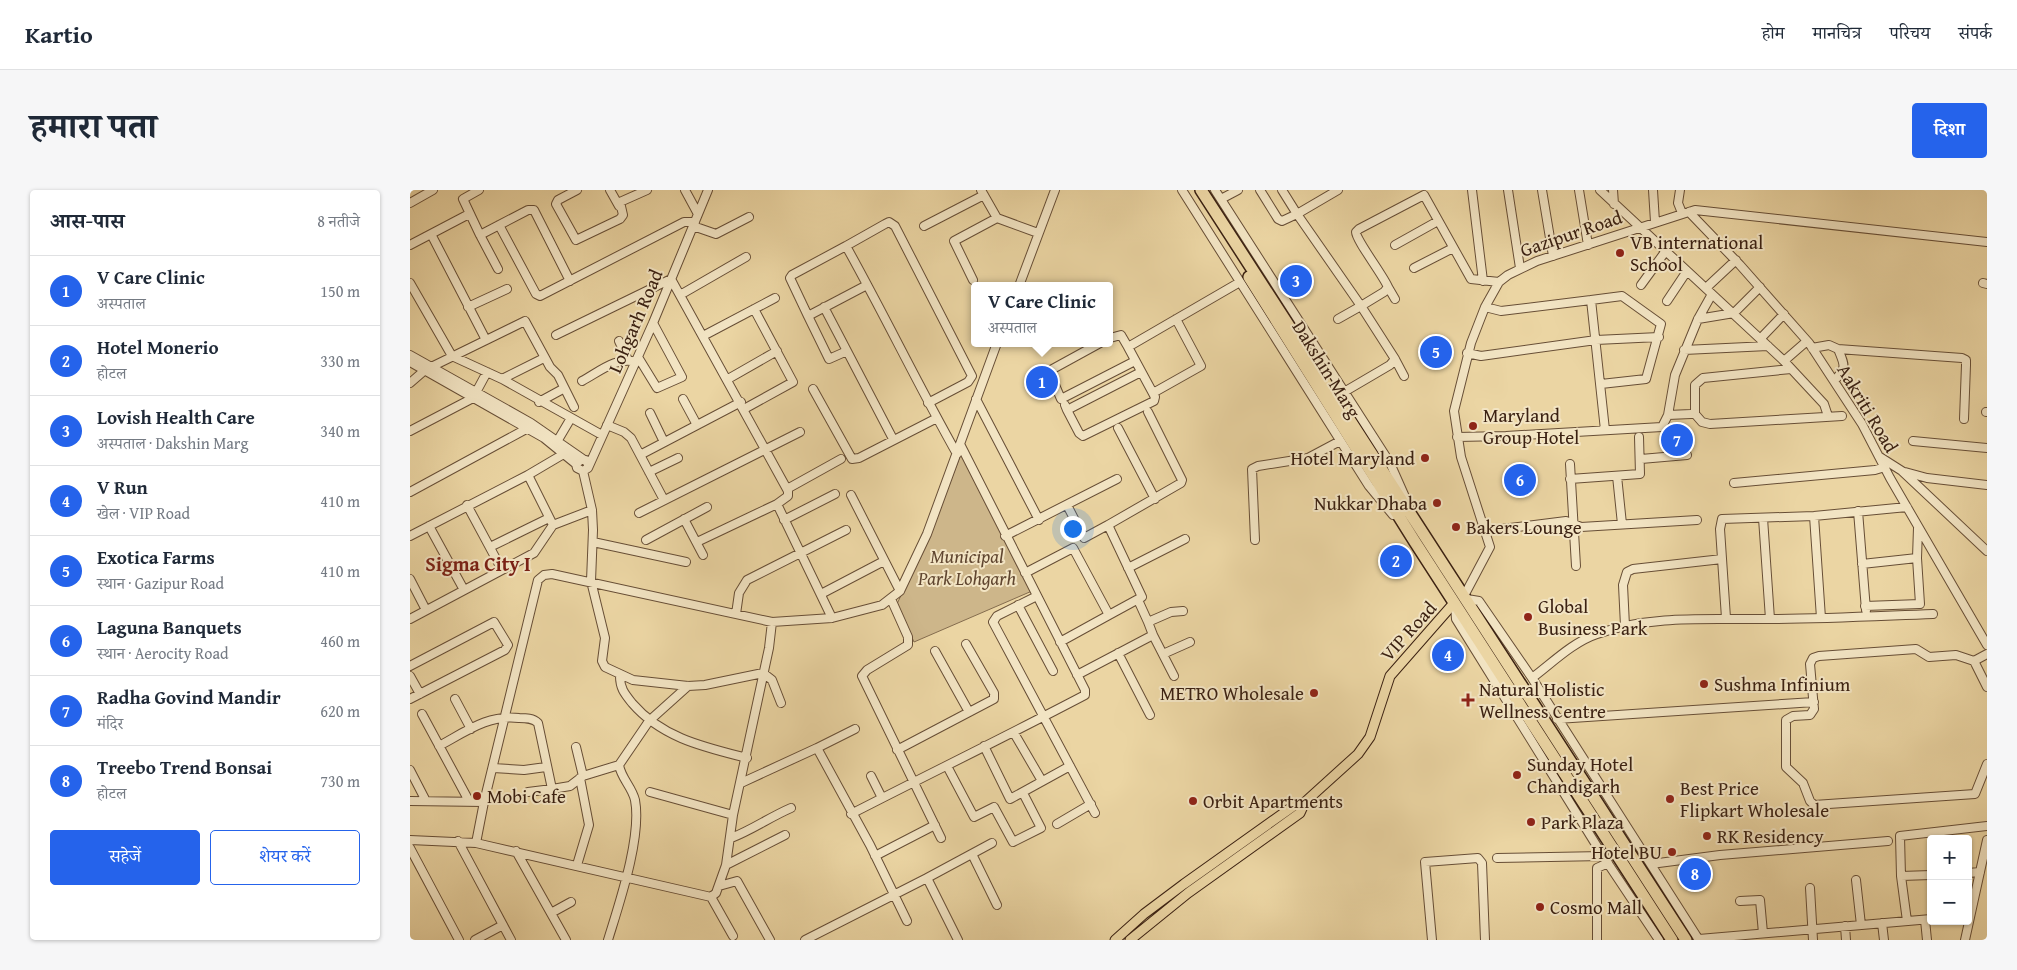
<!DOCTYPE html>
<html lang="hi">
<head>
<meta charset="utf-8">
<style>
  :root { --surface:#fff; --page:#f6f6f7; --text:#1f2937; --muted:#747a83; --line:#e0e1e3; --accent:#2563eb }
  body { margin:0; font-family:"Gentium Book Plus","Noto Serif Devanagari",serif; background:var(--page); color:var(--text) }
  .controls { position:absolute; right:15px; bottom:15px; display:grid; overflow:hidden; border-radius:5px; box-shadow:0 1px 4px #0004 }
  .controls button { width:45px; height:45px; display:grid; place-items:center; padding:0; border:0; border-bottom:1px solid var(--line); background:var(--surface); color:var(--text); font:25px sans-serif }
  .you { position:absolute; left:662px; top:338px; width:18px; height:18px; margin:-12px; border:4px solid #fff; border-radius:50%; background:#1a73e8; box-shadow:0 0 0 8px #1a73e833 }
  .badge { display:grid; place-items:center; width:32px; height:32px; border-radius:50%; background:var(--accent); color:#fff; font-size:16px; font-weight:700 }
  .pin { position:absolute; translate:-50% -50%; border:2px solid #fff; box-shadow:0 1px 5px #0006 }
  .popup { position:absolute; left:561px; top:92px; width:142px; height:65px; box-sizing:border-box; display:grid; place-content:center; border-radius:5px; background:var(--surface); filter:drop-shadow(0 1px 4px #0005); font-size:16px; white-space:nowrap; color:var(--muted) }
  .popup b { font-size:19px; color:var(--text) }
  .popup::after { content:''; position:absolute; left:50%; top:100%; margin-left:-10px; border:10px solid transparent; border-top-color:var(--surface) }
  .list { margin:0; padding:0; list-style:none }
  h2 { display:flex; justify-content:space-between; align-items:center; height:65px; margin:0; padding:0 20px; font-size:21px }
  h2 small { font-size:16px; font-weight:400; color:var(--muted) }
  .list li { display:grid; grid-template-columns:32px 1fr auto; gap:15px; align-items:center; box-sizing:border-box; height:70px; padding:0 20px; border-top:1px solid var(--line) }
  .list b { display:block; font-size:19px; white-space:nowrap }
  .list p { margin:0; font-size:16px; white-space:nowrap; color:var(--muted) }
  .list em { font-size:16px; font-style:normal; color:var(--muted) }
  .actions { display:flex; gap:10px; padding:15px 20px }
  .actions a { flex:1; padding:11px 0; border:1px solid var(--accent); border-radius:5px; text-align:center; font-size:18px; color:var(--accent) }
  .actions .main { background:var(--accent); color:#fff }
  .map { position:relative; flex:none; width:1577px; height:750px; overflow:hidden; border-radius:5px }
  header { display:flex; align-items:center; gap:30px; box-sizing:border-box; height:70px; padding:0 25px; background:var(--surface); border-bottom:1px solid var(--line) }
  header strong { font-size:24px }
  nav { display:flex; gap:28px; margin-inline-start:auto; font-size:18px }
  .intro { display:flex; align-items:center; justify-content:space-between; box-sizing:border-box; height:120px; padding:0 30px }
  h1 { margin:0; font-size:35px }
  .button { padding:12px 22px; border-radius:5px; background:var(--accent); color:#fff; font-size:18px; font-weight:700 }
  main { display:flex; gap:30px; padding:0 30px }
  aside { flex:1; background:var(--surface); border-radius:5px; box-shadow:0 1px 4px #0004 }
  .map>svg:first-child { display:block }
  .green { fill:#cdb68a; stroke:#846c4e }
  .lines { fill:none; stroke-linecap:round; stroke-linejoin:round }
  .minor-casing { stroke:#674e36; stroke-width:10 }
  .major-casing { stroke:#3b2112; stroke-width:11 }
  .highway-casing { stroke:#3b2112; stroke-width:14 }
  .minor { stroke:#f2e4c3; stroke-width:8 }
  .major { stroke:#ebd5a3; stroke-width:9 }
  .highway { stroke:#ebd5a3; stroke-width:11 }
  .poi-dot { fill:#8f2418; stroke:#f2e4c3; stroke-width:2 }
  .labels { text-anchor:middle; stroke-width:4; stroke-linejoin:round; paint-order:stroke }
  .street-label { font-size:19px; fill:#3b2112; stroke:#f2e4c3 }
  .poi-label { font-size:19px; fill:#3b2112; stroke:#f2e4c3; text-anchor:start }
  .park-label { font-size:19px; font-style:italic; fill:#604630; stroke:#f2e4c3 }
  .neighbourhood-label { font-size:20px; font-weight:bold; fill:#7a1f14; stroke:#f2e4c3 }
</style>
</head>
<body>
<header>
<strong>Kartio</strong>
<nav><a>होम</a><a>मानचित्र</a><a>परिचय</a><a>संपर्क</a></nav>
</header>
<div class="intro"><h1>हमारा पता</h1><a class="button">दिशा</a></div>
<main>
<aside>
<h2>आस-पास<small>8 नतीजे</small></h2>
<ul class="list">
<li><span class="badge">1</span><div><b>V Care Clinic</b><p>अस्पताल</p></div><em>150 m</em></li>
<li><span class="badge">2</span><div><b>Hotel Monerio</b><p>होटल</p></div><em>330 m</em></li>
<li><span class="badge">3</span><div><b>Lovish Health Care</b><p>अस्पताल · Dakshin Marg</p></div><em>340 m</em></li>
<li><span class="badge">4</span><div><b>V Run</b><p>खेल · VIP Road</p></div><em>410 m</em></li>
<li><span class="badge">5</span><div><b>Exotica Farms</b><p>स्थान · Gazipur Road</p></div><em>410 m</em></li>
<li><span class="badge">6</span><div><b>Laguna Banquets</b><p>स्थान · Aerocity Road</p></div><em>460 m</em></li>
<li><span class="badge">7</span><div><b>Radha Govind Mandir</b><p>मंदिर</p></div><em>620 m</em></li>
<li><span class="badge">8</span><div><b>Treebo Trend Bonsai</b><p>होटल</p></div><em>730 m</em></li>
</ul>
<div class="actions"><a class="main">सहेजें</a><a>शेयर करें</a></div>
</aside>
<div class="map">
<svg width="1577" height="750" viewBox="0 0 1577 750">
  <rect width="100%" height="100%" fill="#ebd5a3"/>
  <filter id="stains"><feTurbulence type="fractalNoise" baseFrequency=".004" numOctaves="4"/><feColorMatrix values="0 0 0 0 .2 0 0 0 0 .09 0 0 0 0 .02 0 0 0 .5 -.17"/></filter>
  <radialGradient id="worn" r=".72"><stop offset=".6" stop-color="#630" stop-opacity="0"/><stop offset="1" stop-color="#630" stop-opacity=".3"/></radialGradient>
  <path class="green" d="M551,264L622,401L504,452L487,414L524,334Z"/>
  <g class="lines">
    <g class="minor-casing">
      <path id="minor" d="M69,0L53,9L70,45L118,20H124L160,91
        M167,0L148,10L146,14L166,50L210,29L213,25L210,12L237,0
        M200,0L209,16
        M275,0L288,24
        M571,0L587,28L628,43
        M772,0L959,296L983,325
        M805,0L980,273L996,309
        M850,0L868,29L872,31L887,24L872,0
        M928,0L887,24L951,116L928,129
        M1062,0L1073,91
        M1098,0L1110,78
        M1132,0L1143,66
        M1169,0L1178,55
        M1190,0L1374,171L1414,214L1418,226
        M1203,0L1204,14
        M1243,0L1245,32
        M1270,0L1268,13L1272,23
        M811,9L828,0
        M0,13L23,0
        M1279,22L1330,75L1399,153L1452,234L1480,288L1577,455
        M89,35L126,104L130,106L274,32H285
        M283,36L306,44L339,27
        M514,36L574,5
        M21,44L76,150
        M70,45L88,79
        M0,55L59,24
        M985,55L1028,31
        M436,56L475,34L479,32L485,36L562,186L558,192L518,213
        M1004,78L1043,58
        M563,90L544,51L587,28
        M0,93L42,166L92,189L192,245
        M1573,93L1577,94
        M457,95L398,126L380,88L382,85L436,56C474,124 508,195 547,264
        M1231,95L1255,62
        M609,96L645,0
        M978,97L985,109
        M1296,98L1326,70
        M270,105L336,67
        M1181,110L1212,106L1251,134L1236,189L1191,194
        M1257,111L1277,81
        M58,117L97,99
        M414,117L437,161
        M1075,117L1091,121L1181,110L1195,240
        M398,126L419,169L437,161L483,249
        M1288,129L1324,123L1350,97
        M146,145L261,89L378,301V306L367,314L422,428
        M293,146L365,108
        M700,148L711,145L718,157
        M1351,148L1374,124
        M209,151L218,170
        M690,153L639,181L651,209L725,171
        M1402,158L1419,155L1428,159C1435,176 1437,177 1424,191
        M1428,159L1552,168L1556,170V175L1554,229
        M1274,160L1358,156
        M1057,163L1071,166L1186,150L1249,147
        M0,165L121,233L173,269
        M228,167L247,198L272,187L243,133
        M985,169L994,186
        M1374,171L1397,151
        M0,172L134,248L166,274
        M92,189L134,168
        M318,189L367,161
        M172,191C189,182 207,166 226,172
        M0,193L15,180L115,131L140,177L148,185L164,217
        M403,199L442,269L449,268L527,228
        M934,202L980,175L985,169L951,116L974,102L978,97C973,85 946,50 946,42L949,39L1014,5L1061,89L1089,92
        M743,203L791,176L766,129
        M273,209L287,235
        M566,209L629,330
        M129,212L151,200
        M655,215L657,220L731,182
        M334,219L383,192L344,119
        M657,220L669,243L673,246L744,211L745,207L718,157L830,92
        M1576,222H1577
        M240,223L254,252
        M1285,224V195L1293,188L1381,179
        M1258,225L1265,185L1288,129L1302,104
        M197,235L214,242L221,248L254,310
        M708,238L745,309
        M0,241L63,208L77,182
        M1047,247L1096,246L1252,237L1258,225L1281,224H1285L1292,232L1300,234L1432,226
        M148,250L161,228
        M1503,251L1577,258
        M230,265L331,212
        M1470,267L1492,281L1577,361
        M1231,269L1277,265
        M1160,274L1166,376
        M178,275L176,270H171L166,274L167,278L173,281L178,278L243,133L298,0
        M173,281L182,320L183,340L181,391L195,448L192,471L195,477L223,490L278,496L295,495L353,483L362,490L371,513
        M239,282L268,268
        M1495,282L1517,288L1577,295
        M118,285L157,262
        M1207,286L1212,334
        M1160,289L1230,284L1229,247
        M1324,293L1465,280L1475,277
        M377,299L431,269
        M0,302L118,238L120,235
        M441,305L490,401
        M57,315L92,380
        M657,315L674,348L698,335
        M1448,321L1456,420
        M229,323L390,242
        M1404,326L1411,428
        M1353,328L1360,429
        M274,329L293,365
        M374,330L425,304
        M19,336L54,400
        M1075,341L1156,331L1171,337L1287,330
        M0,346L118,285L143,335
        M595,346L707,289
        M236,350L297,317
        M845,350L842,279L848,276L898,268L930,251
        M183,352L276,372
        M287,352L367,314
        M80,357L139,328
        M1452,374L1507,368
        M718,378L775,349
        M615,383L663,358L699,425L732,407L698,335L771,293L772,290L738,222
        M0,389L16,420
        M411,404L474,371
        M627,406L587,426L583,432L685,623
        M1054,406L1080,357L1051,267L1044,221L1061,153L1075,117L1089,92L1098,85L1127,71L1285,20L1577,52
        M481,409L498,447V455L457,480L452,486L531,648
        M1057,409L1069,411L1122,488L1289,750
        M728,410L738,432
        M608,415L643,481
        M1045,416L1046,429L1193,666L1249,750
        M1455,416L1510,414L1507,368L1508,338
        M326,424L329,403L337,390L436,340
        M1316,428L1310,339L1312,329L1404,326L1497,317
        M0,429L124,363L143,335L182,320
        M1215,436L1213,395L1217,382L1223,379L1312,369
        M743,445L738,432L761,422L773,421
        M650,452L699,425
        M525,461L559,522
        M708,463L740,525
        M753,464L780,452
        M1564,471L1577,464
        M0,476L84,432L98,455L95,460L0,509
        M667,485L743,445L764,486
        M0,486L10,504
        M210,486C210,498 214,503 222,513C252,548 294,557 337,568
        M1122,488C1142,473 1163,452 1187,444C1242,424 1304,430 1360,429C1415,429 1469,426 1523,424
        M1577,497L1564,471L1546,465L1519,467L1506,459L1409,466L1403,468L1400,474L1404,519L1400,525L1383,526L1376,530V577L1393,593L1400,611L1404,615L1565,604L1577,574
        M45,509L61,539
        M12,524L59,611
        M1147,529L1404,512
        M604,543L632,591
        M29,556C55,542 79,524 109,528C116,528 123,528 128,533L142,599L160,596L173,586L209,575
        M574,556L600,609L660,576
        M166,557L173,586
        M407,558L445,539
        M487,560L584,509V503L556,454
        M537,576L564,627L584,617L603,652L631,638L613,603
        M83,578L114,580L136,577
        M0,580L16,611
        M461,586L472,608
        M331,593L407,558L460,655L497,731
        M118,602L142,599
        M240,602L323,625
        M0,611L74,612
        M441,624C519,584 597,546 675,505V500L550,254
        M647,634L681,614
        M321,648C342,640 360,627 381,618
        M0,650L66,653L301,707L323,746
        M48,651L101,750
        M66,653L74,612L128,390L134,385L142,384L362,432L422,428L472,415L490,401L517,344L587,153
        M0,658L49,750
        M106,661L156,750
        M562,664L587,715
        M465,666L525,635
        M1087,668L1193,666
        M1241,674L1310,665L1478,651
        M167,675L179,635L170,588
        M316,675L375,645
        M1558,683L1570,682
        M1491,686L1521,685
        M517,688L582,653
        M1446,690L1451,735
        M309,696L327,691L360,750
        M1400,698L1403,750
        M301,707L306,703L316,675L323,625L359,458L362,432
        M1330,711L1350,710L1353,743
        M141,723L161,712
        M1515,730L1517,750
        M1497,731L1491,686L1490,646L1577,636
        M1472,733L1474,750
        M1435,736L1436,750
        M1289,749L1521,729
        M65,750L93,735
        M198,750C209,714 232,647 225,610C222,597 211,588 209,575L239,531L278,496
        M395,750L517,688L548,750
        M1022,750L1015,672L1068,668L1072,673L1075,750
        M1187,750V678L1198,673
        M1555,750L1577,650"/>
    </g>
    <g class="major-casing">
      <path id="major" d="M705,750L734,724L774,694L885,615L895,612
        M720,750L778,703L890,623L895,612L948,564L960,547L980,486L1044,413"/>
    </g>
    <g class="highway-casing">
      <path id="highway" d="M791,0L1276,750
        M839,87L1005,352L1262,750"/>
    </g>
    <use href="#minor" class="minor"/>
    <use href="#major" class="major"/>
    <use href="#highway" class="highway"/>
  </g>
  <g class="poi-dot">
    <circle cx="1210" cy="63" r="5"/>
    <circle cx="1063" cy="236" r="5"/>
    <circle cx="1015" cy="268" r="5"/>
    <circle cx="1027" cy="313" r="5"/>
    <circle cx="1046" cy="337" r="5"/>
    <circle cx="1118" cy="427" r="5"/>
    <circle cx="1294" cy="494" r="5"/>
    <circle cx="904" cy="503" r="5"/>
    <path d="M1055.5 502.5h5v5h5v5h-5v5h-5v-5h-5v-5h5z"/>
    <circle cx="1107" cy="585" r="5"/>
    <circle cx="67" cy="606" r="5"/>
    <circle cx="1260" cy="609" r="5"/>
    <circle cx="783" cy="611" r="5"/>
    <circle cx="1121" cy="632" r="5"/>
    <circle cx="1297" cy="646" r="5"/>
    <circle cx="1262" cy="662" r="5"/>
    <circle cx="1130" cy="717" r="5"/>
  </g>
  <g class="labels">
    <g class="street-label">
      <text transform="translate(1161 43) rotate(-19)" y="7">Gazipur Road</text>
      <text transform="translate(225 131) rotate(-67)" y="7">Lohgarh Road</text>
      <text transform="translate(917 179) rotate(58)" y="7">Dakshin Marg</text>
      <text transform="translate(1458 218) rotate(59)" y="7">Aakriti Road</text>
      <text transform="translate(998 441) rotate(-48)" y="7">VIP Road</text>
    </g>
    <g class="poi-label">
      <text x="1220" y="59">VB international<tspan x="1220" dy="22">School</tspan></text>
      <text x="1073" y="232">Maryland<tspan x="1073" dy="22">Group Hotel</tspan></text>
      <text x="1005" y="275" text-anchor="end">Hotel Maryland</text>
      <text x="1017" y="320" text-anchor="end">Nukkar Dhaba</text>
      <text x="1056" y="344">Bakers Lounge</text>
      <text x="1128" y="423">Global<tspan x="1128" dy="22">Business Park</tspan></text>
      <text x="1304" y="501">Sushma Infinium</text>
      <text x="1069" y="506">Natural Holistic<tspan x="1069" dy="22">Wellness Centre</tspan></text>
      <text x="894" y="510" text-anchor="end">METRO Wholesale</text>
      <text x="1117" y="581">Sunday Hotel<tspan x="1117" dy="22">Chandigarh</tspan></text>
      <text x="1270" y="605">Best Price<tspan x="1270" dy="22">Flipkart Wholesale</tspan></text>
      <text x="77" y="613">Mobi Cafe</text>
      <text x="793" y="618">Orbit Apartments</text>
      <text x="1131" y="639">Park Plaza</text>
      <text x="1307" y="653">RK Residency</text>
      <text x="1252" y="669" text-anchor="end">Hotel BU</text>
      <text x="1140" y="724">Cosmo Mall</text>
    </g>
    <g class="park-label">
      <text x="557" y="373">Municipal<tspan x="557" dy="22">Park Lohgarh</tspan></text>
    </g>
    <g class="neighbourhood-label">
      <text x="68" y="381">Sigma City I</text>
    </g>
  </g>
  <rect width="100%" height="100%" filter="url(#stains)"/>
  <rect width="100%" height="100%" fill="url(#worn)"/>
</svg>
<div class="controls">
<button>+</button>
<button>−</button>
</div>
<div class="you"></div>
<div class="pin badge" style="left:632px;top:192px">1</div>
<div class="popup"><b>V Care Clinic</b>अस्पताल</div>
<div class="pin badge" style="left:986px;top:371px">2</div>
<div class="pin badge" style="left:886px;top:91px">3</div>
<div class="pin badge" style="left:1038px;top:465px">4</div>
<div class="pin badge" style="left:1026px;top:162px">5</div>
<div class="pin badge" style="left:1110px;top:290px">6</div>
<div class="pin badge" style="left:1267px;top:250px">7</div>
<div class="pin badge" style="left:1285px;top:684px">8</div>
</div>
</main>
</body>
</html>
